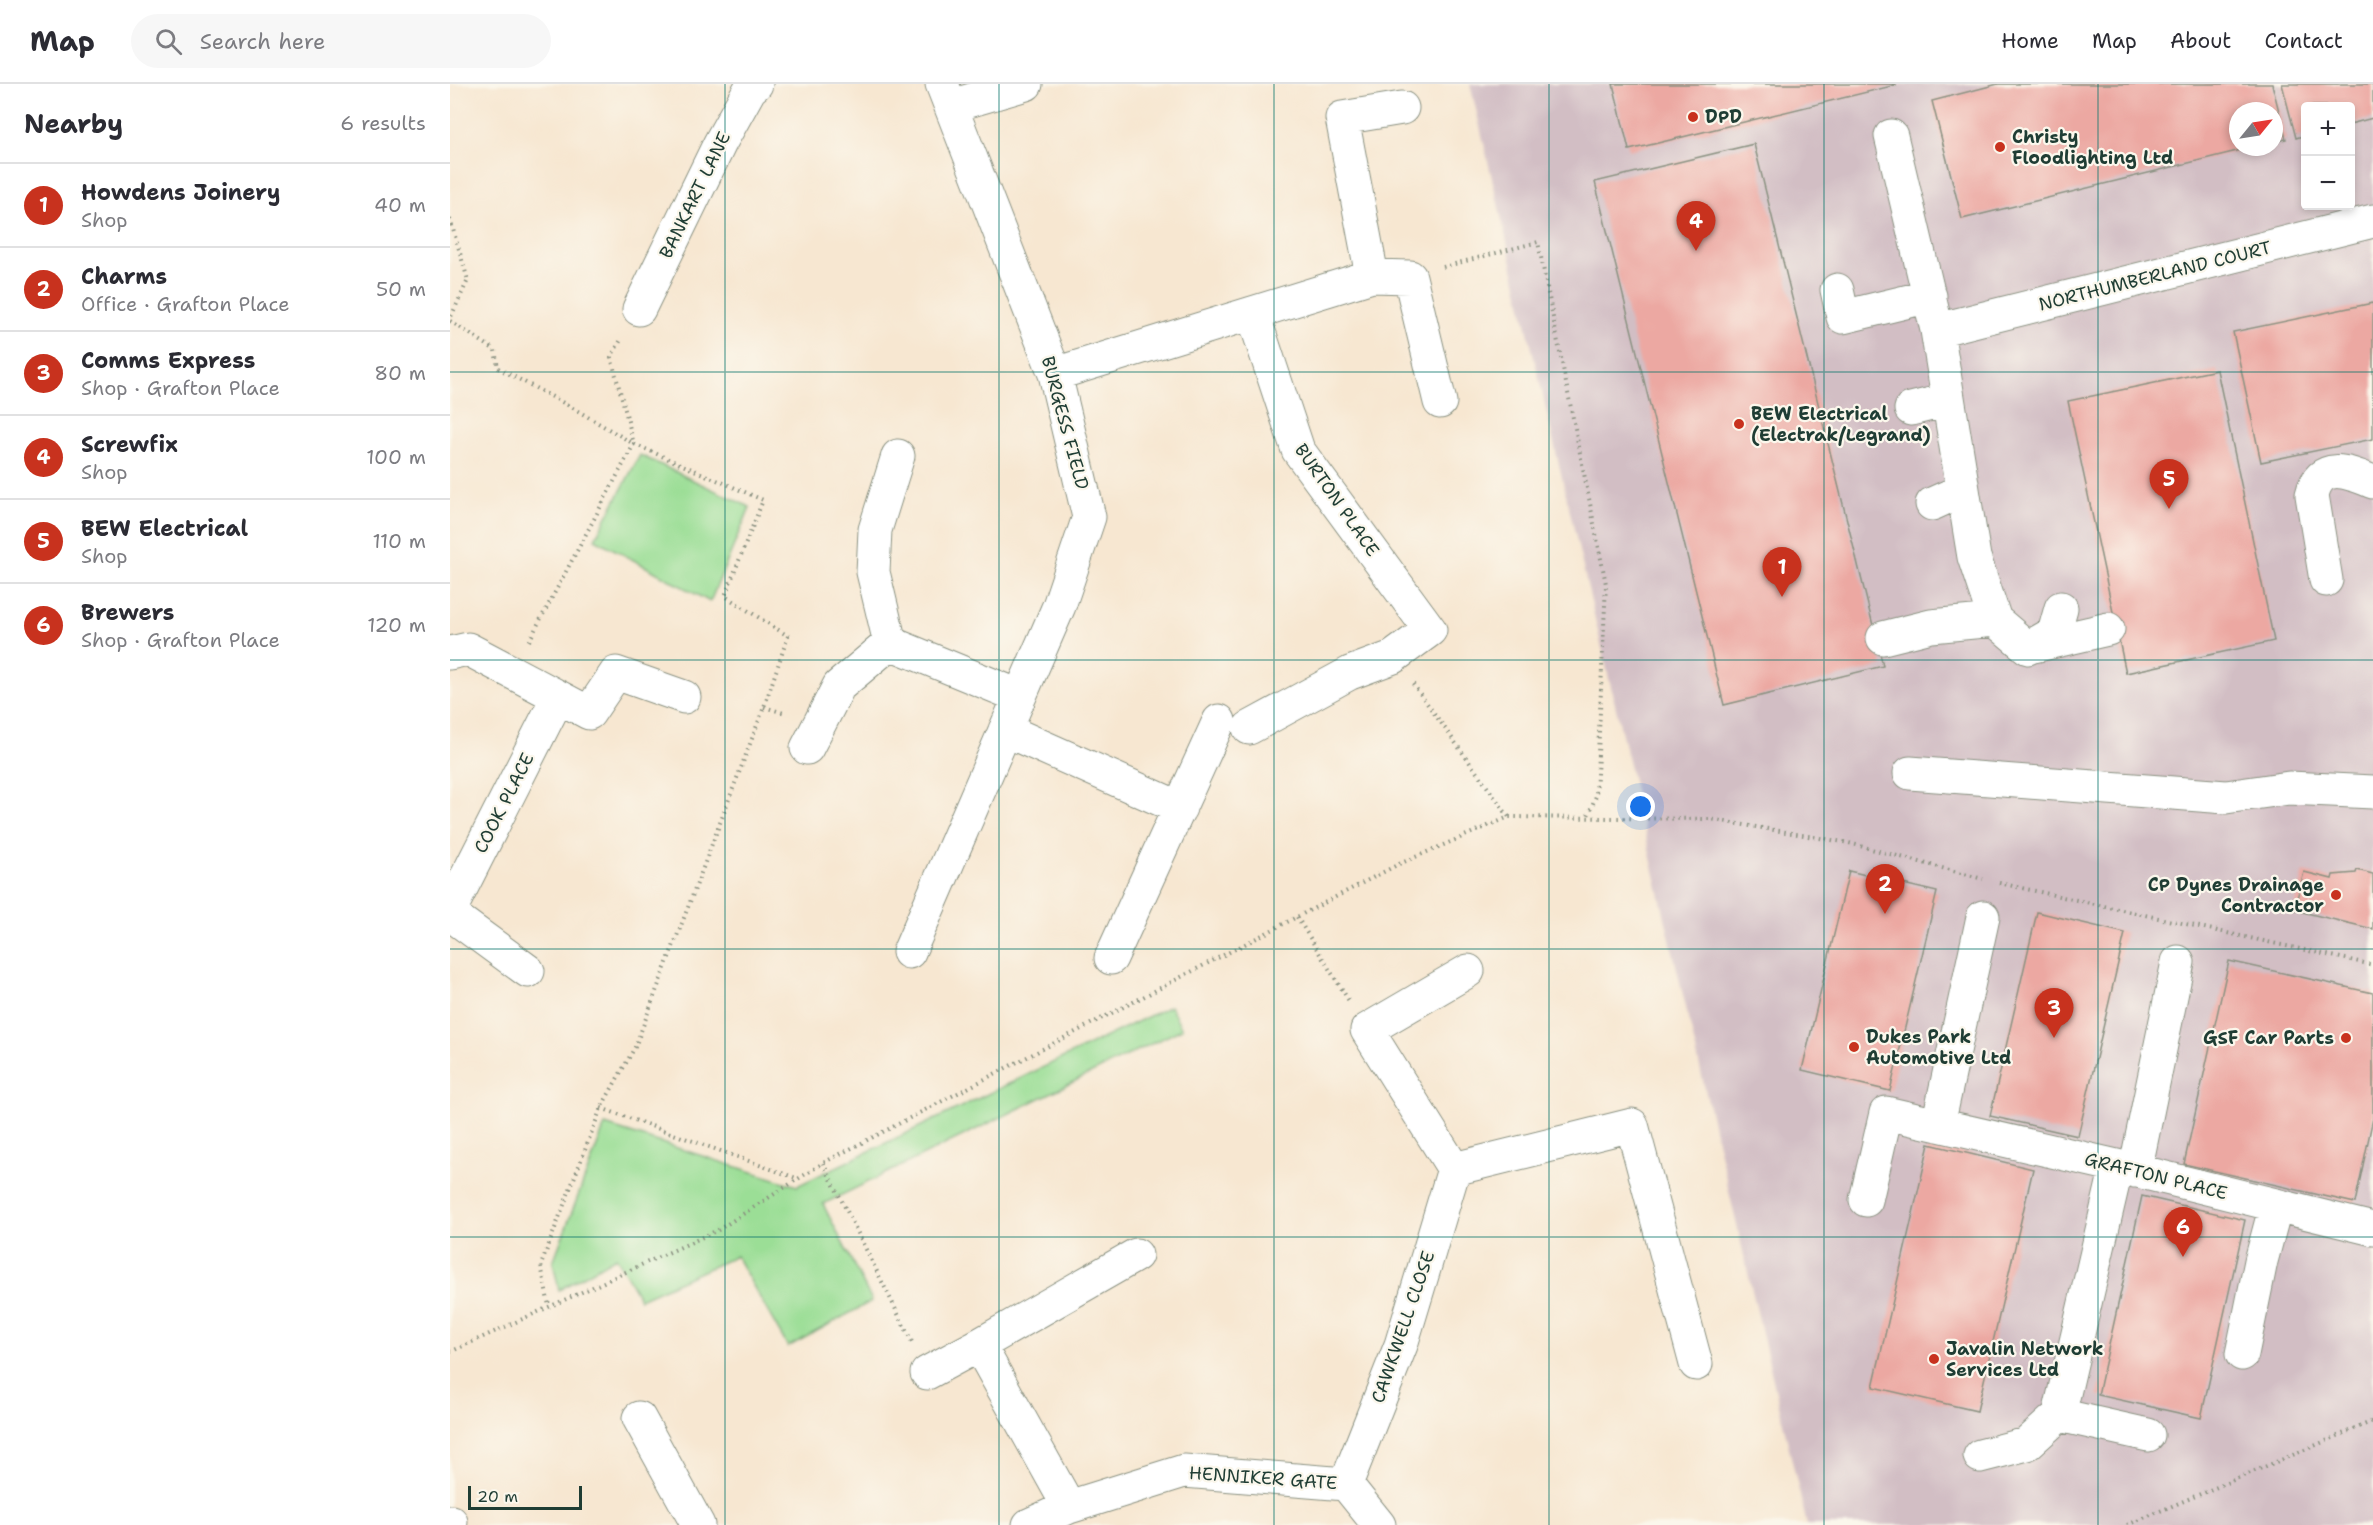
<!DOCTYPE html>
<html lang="en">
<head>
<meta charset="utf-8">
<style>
  :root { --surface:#fff; --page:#f7f7f7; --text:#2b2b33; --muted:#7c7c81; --line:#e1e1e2; --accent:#c8321e }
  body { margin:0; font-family:"Shantell Sans",sans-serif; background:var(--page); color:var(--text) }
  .controls { position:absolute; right:18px; top:18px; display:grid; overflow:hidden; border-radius:6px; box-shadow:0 3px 9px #0003 }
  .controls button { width:54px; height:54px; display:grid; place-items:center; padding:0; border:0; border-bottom:2px solid var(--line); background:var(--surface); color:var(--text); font:30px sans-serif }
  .compass { position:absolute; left:1779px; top:18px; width:54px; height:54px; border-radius:50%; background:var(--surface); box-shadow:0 3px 9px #0003; rotate:60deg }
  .scale { position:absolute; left:18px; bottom:15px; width:114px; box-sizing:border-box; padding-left:6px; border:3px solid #1f3d34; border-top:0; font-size:16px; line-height:21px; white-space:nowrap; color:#1f3d34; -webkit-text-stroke:4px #fbf7ec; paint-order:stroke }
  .you { position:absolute; left:1191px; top:723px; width:21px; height:21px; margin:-15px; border:4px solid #fff; border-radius:50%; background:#1a73e8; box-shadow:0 0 0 9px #1a73e833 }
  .badge { display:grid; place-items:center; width:39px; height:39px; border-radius:50%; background:var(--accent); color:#fff; font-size:20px; font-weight:700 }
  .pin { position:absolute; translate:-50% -50px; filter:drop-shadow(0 2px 3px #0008) }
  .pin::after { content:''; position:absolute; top:32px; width:21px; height:18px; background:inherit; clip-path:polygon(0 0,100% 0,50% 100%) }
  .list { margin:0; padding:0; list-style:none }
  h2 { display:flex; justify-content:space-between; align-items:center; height:78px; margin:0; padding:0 24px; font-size:26px }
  h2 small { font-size:20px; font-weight:400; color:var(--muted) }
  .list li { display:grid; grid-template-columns:39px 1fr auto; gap:18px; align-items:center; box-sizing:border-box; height:84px; padding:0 24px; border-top:2px solid var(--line) }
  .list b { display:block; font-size:22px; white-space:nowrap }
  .list p { margin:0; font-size:20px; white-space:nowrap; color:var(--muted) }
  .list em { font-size:20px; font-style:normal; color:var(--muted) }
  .icon { flex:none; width:33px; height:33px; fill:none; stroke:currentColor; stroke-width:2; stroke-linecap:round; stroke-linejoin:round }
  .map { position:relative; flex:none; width:1923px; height:1441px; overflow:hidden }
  header { display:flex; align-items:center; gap:36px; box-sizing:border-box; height:84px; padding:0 30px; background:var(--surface); border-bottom:2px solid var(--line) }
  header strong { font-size:28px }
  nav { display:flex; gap:33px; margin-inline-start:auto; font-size:21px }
  .search { width:420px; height:54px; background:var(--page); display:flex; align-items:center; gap:15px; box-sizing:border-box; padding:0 21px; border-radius:33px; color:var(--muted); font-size:22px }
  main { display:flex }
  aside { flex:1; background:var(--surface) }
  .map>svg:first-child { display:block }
  .industrial { fill:#d2bec4; fill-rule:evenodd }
  .green { fill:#9bde96; stroke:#5d8e65; stroke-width:1.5 }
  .building { fill:#eca8a2 }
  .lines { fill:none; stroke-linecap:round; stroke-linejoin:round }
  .minor-casing { stroke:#8b9282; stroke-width:35 }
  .path { stroke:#8b9282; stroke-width:4; stroke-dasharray:1.5 4.5; stroke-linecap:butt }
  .minor { stroke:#fff; stroke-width:33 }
  .grid { fill:none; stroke:#0f766e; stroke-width:1.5; stroke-opacity:0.55 }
  .poi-dot { fill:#c8321e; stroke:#fbf7ec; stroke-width:2 }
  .labels { text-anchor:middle; stroke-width:4.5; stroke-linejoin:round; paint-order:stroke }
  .poi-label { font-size:18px; font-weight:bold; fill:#1f3d34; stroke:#fbf7ec; text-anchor:start }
  .street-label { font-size:18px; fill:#1f3d34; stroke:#fbf7ec }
</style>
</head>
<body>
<header>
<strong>Map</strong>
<div class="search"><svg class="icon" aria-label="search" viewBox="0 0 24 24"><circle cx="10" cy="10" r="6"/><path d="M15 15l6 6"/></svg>Search here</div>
<nav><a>Home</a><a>Map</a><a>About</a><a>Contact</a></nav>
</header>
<main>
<aside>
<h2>Nearby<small>6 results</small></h2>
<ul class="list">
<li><span class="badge">1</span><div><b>Howdens Joinery</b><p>Shop</p></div><em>40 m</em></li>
<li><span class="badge">2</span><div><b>Charms</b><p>Office · Grafton Place</p></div><em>50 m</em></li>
<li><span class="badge">3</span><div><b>Comms Express</b><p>Shop · Grafton Place</p></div><em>80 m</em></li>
<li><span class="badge">4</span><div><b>Screwfix</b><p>Shop</p></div><em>100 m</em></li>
<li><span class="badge">5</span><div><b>BEW Electrical</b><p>Shop</p></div><em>110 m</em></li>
<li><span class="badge">6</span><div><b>Brewers</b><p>Shop · Grafton Place</p></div><em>120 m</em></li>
</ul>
</aside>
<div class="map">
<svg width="1923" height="1441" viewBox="0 0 1923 1441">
  <rect width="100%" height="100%" fill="#fbf7ec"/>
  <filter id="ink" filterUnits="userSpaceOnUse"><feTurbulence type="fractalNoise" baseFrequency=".0167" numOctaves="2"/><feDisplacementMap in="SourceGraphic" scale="12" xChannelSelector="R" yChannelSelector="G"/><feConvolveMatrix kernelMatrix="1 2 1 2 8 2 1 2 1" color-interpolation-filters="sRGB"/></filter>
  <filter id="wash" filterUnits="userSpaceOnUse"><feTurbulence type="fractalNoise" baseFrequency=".008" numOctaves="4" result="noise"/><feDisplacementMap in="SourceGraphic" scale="24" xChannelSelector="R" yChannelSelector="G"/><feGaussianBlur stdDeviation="1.35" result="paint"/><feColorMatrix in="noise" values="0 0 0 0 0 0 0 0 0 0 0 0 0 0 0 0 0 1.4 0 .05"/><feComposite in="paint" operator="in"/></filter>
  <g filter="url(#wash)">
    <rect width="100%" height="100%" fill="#f7e7d1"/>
    <path class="industrial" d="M1020,0H1923V1441H1357ZM1856,22H1900V122H1856ZM1788,27H1824V63H1788Z"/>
    <path class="green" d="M190,371L300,423L260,518L145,455Z
      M720,922L732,945L373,1120L422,1217L338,1263L286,1172L190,1215L166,1173L109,1206L103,1178L155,1041L347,1102Z"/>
    <g id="blocks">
      <path class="building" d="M1163,0H1446V1L1179,66Z
        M1548,0H1822L1836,55L1824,58V27H1788V63L1799,64L1512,135L1482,17Z
        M1832,0H1923V34L1900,40V22H1856V51L1846,54Z
        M1304,60L1433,582L1274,621L1145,98Z
        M1923,219V355L1811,378L1783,248Z
        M1767,286L1824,557L1676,589L1618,317Z
        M1907,786L1923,790V845L1844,826L1854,788L1882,795L1883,791L1906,789Z
        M1399,787L1487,808L1440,1007L1352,986Z
        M1587,828L1675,849L1628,1052L1540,1032Z
        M1779,877L1923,909V1034L1905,1119L1734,1080Z
        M1479,1060L1583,1085L1527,1327L1423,1303Z
        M1692,1112L1795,1136L1751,1334L1648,1311Z"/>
    </g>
  </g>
  <g filter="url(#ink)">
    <use href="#blocks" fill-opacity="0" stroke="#8b9282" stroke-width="1.5"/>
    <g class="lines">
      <g class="minor-casing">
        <path id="minor" d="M501,22L576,0
          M1441,52L1487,246
          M922,192L892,34L952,24
          M1387,206L1393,233L1480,212
          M189,225L270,59L300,5L306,0
          M605,290L922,192L960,193L990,318
          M1461,325L1498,316
          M1482,420L1513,406
          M1876,496L1862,411C1870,376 1898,388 1923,398
          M1611,524L1604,549L1578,564L1545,536L1524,473L1487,246L1923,137
          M1433,554L1481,542L1545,536
          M440,559L569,612
          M1584,562L1658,545
          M0,569L18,565L139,629L166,589L234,613
          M799,644L900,589L943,573L980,546L848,366L803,230
          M555,646L730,724
          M357,664L389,602L440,559L423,488L425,446L448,372
          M1460,689L1776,713L1839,704L1923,708
          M0,826L108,613
          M0,830L78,887
          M459,868L609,522L639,433L605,290L492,0
          M661,874L769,637
          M1488,1041L1533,833
          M1667,1082L1609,1331L1698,1351
          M1004,1085L1182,1041L1246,1280
          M1685,1087L1728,878
          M1416,1116L1436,1029L1667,1082L1923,1145
          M1792,1270L1811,1177L1826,1121
          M477,1289L529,1261
          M189,1334L248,1441
          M1530,1372L1577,1360L1609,1331
          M896,1400L951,1261L1004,1085L917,946L1018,887
          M619,1423L529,1261L686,1171
          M0,1439L1,1438
          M579,1441L619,1423L734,1387L896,1400L929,1441"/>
      </g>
      <path class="path" d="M0,135L18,196L0,235
        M993,183L1088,158L1156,500L1146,712L1137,734
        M0,237L45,266L48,284L121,323L184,360L313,416L275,512L338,552L314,623L185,963L151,1024L91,1181L99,1222
        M79,557L184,360L161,273L172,254
        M963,600L1059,733
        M314,623L334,629
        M1549,799L1923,881
        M847,833L899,917
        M151,1024L346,1094
        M373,1079L462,1258
        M0,1268L268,1146L373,1079L949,780L1059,733L1260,735L1399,759L1533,795
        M1677,1441L1923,1337"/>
      <use href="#minor" class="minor"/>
    </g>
  </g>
  <path class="grid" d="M275,0V1441M549,0V1441M824,0V1441M1099,0V1441M1374,0V1441M1648,0V1441M0,288H1923M0,576H1923M0,865H1923M0,1153H1923"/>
  <g class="poi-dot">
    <circle cx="1243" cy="33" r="6"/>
    <circle cx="1550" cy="63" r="6"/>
    <circle cx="1289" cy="340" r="6"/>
    <circle cx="1886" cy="811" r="6"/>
    <circle cx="1896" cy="954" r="6"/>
    <circle cx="1404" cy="963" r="6"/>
    <circle cx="1484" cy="1275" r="6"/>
  </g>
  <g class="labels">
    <g class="poi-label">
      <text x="1255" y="39">DPD</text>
      <text x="1562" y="59">Christy<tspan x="1562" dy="21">Floodlighting Ltd</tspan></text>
      <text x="1301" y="336">BEW Electrical<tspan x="1301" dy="21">(Electrak/Legrand)</tspan></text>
      <text x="1874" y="807" text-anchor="end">CP Dynes Drainage<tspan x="1874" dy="21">Contractor</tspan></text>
      <text x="1416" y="959">Dukes Park<tspan x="1416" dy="21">Automotive Ltd</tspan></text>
      <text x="1884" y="960" text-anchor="end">GSF Car Parts</text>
      <text x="1496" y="1271">Javalin Network<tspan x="1496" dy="21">Services Ltd</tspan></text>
    </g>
    <g class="street-label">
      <text transform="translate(245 111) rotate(-64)" y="6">BANKART LANE</text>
      <text transform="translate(1705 192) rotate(-14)" y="6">NORTHUMBERLAND COURT</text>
      <text transform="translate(615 339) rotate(75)" y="6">BURGESS FIELD</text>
      <text transform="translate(887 416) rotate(55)" y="6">BURTON PLACE</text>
      <text transform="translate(54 719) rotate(-63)" y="6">COOK PLACE</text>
      <text transform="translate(1706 1092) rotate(14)" y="6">GRAFTON PLACE</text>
      <text transform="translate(953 1243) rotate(-71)" y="6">CAWKWELL CLOSE</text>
      <text transform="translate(813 1394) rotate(4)" y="6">HENNIKER GATE</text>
    </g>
  </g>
</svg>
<div class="controls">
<button>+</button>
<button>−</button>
</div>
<svg class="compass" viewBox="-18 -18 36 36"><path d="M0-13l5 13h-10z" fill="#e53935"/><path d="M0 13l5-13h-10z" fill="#7c7c81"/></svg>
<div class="scale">20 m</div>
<div class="you"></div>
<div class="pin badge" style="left:1332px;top:513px">1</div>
<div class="pin badge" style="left:1435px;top:830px">2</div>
<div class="pin badge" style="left:1604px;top:954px">3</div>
<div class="pin badge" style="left:1246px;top:167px">4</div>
<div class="pin badge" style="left:1719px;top:425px">5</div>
<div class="pin badge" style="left:1733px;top:1173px">6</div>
</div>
</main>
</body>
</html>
